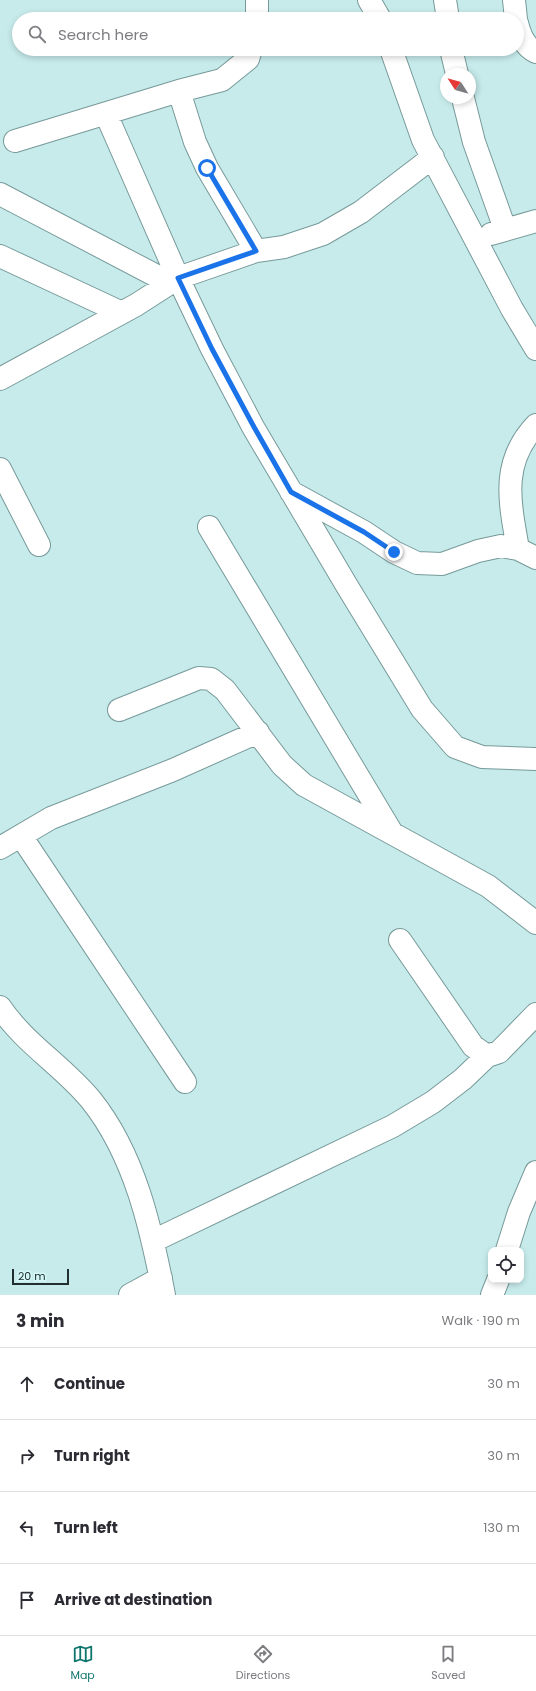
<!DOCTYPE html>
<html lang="en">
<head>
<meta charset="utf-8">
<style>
  :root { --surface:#fff; --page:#f7f7f7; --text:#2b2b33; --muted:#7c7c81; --line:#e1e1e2; --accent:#0f766e }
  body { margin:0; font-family:Poppins,sans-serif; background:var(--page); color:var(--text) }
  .controls { position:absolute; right:12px; bottom:12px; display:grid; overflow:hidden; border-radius:8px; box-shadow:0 2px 6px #0003 }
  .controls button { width:36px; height:36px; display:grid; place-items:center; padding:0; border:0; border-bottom:1px solid var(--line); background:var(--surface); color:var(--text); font:20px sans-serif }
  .compass { position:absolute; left:440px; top:68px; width:36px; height:36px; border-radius:50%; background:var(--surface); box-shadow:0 2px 6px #0003; rotate:306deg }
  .scale { position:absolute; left:12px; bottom:10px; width:57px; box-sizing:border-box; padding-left:4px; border:2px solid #212f2f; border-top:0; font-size:11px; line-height:14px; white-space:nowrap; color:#212f2f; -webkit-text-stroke:3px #d4f8f8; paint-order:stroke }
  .stop { position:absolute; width:12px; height:12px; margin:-9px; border:3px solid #1a73e8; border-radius:50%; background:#fff }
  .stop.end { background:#1a73e8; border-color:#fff; box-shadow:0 1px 4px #0008 }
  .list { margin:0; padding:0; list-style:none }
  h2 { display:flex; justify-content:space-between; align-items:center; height:52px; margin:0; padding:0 16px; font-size:17px }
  h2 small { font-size:13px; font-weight:400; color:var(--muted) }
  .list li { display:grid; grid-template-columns:26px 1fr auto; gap:12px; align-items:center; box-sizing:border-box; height:72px; padding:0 16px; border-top:1px solid var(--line) }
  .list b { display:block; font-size:15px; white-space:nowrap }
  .list em { font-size:13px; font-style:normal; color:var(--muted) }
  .icon { flex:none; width:22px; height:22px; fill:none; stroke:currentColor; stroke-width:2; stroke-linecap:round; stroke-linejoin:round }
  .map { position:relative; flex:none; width:536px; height:1295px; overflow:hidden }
  .search { position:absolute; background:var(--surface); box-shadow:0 2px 6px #0003; left:12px; right:12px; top:12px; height:44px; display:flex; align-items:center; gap:10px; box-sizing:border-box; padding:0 14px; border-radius:22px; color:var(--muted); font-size:15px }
  .sheet { height:340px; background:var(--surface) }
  nav { display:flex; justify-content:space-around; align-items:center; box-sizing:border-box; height:56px; border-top:1px solid var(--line); background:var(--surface); font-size:11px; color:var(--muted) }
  nav a { display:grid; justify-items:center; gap:2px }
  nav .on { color:var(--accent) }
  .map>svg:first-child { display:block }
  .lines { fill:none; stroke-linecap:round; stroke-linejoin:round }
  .minor-casing { stroke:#799; stroke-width:24 }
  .minor { stroke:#fff; stroke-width:22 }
  .route { stroke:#1a73e8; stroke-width:5 }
</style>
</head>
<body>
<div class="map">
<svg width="536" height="1295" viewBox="0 0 536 1295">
  <rect width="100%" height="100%" fill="#c7ebeb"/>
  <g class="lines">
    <g class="minor-casing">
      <path id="minor" d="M257,0V19
        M369,0L380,19
        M445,0L448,19
        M514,0L516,19
        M517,23C520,35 524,46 536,52
        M391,49L423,140L512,309L536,349
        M451,49L457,74
        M179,91L195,142L207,168L256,251
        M463,98L474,142L505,229
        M106,114L178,278L212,349L253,427L347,586L422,709L455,747L482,757L536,759
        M15,141L179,91L222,80L248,59L251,49
        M0,194L170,283
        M491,234L536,221
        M0,256L120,312
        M0,379L136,305L178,278L256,251L284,247L323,234L361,212L433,157
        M0,469L39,545
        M291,492L364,532L394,552L417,563L442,564L478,551L501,546L518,549L536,558
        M209,527L392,833
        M518,549C510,503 500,463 536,425
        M119,710L199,678L211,679L225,690L282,765L304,785L488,886L536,923
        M21,836L185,1082
        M0,848L51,818L173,770L258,732
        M400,940L473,1046L487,1056L499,1052L536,1014
        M0,1007C25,1044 63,1066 91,1100C135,1155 151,1228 164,1295
        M153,1241L393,1126L433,1102L463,1079L487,1056
        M507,1250L519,1212L536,1172
        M130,1295L161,1278
        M492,1295L498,1280"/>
    </g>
    <use href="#minor" class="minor"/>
  </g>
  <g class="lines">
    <path class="route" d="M207,168L256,251L178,278L212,349L254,427L291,492L364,532L394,552"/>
  </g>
</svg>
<div class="controls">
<button><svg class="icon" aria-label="locate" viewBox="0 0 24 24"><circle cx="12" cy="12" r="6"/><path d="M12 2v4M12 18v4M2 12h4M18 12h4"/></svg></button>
</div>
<svg class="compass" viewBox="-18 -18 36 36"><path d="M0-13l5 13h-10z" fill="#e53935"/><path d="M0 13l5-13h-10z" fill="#7c7c81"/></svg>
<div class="scale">20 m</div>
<div class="stop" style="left:207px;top:168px"></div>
<div class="stop end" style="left:394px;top:552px"></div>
<div class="search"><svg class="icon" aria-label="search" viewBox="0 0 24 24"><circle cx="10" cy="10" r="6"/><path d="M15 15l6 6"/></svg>Search here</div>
</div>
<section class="sheet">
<h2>3 min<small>Walk · 190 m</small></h2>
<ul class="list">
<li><svg class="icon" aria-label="ahead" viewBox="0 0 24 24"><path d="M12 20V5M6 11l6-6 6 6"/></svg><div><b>Continue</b></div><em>30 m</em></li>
<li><svg class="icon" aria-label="right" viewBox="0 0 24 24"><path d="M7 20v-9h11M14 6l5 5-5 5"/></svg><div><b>Turn right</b></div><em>30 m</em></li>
<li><svg class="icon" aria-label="left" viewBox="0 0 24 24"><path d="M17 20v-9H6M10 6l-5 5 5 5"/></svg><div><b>Turn left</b></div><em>130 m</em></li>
<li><svg class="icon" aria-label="arrive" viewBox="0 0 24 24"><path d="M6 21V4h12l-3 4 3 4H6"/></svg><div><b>Arrive at destination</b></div></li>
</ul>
</section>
<nav>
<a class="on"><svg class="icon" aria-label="map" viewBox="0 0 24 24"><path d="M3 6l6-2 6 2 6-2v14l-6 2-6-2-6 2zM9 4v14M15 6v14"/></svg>Map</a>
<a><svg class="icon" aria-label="directions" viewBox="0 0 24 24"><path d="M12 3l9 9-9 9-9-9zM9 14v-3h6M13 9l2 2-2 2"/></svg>Directions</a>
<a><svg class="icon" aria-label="saved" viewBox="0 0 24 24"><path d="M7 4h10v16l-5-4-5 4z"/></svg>Saved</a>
</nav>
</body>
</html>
